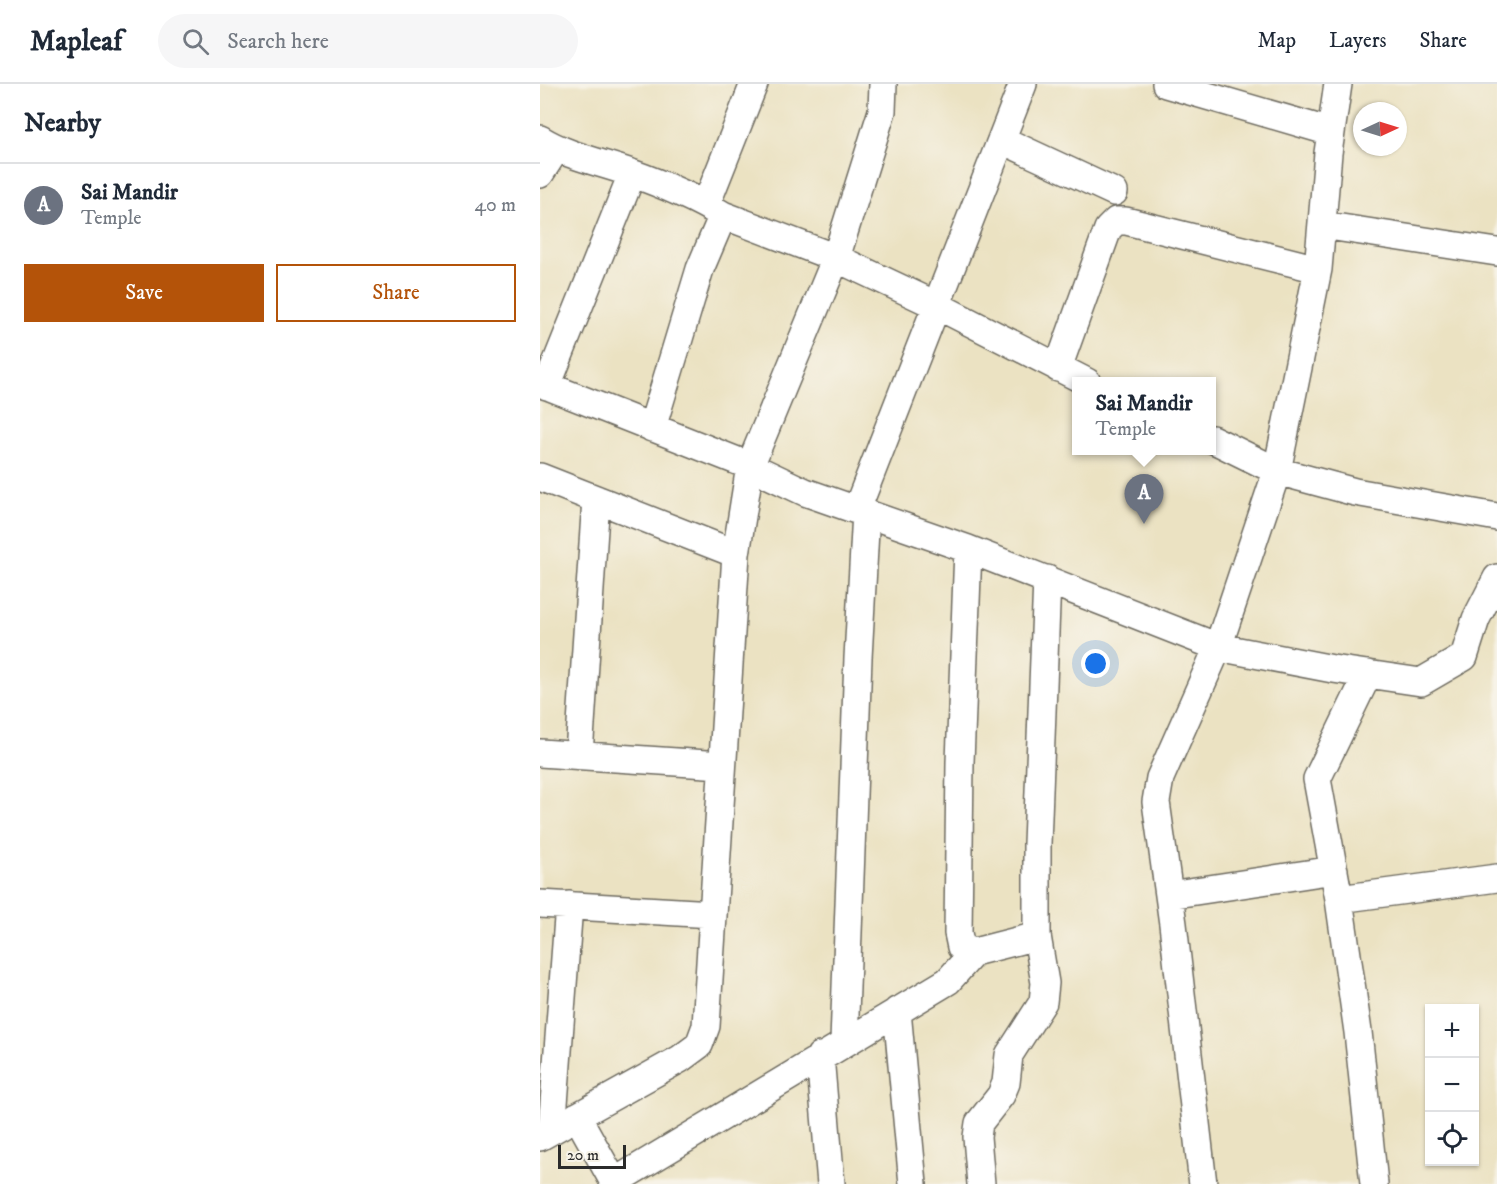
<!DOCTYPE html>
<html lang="en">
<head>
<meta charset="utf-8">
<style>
  :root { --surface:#fff; --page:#f6f6f7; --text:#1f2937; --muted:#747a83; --line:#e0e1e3; --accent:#b45309 }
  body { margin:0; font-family:"IM FELL DW Pica",serif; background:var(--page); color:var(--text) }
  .controls { position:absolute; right:18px; bottom:18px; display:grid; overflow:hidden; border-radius:0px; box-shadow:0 2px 4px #0004 }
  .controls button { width:54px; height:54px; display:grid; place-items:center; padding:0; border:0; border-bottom:2px solid var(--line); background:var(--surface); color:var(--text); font:30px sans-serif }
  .compass { position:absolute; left:813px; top:18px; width:54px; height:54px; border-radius:50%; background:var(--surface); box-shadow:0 2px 4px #0004; rotate:86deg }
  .scale { position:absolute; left:18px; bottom:15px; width:68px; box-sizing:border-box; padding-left:6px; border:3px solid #2b2b2b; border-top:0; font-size:16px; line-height:21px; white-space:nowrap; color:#2b2b2b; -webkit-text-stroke:4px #f7f3e8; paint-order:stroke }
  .you { position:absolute; left:556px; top:580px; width:21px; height:21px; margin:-15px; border:4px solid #fff; border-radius:50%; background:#1a73e8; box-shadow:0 0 0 9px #1a73e833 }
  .badge { display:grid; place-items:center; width:39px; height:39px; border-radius:50%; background:var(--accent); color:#fff; font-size:20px; font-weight:700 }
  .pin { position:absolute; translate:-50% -50px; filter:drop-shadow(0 2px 3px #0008) }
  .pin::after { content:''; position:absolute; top:32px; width:21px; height:18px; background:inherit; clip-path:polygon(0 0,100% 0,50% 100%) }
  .popup { position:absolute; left:532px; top:293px; width:144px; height:78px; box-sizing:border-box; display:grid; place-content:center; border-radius:0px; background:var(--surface); filter:drop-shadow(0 2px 4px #0005); font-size:20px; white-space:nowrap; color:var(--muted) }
  .popup b { font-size:22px; color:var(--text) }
  .popup::after { content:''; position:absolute; left:50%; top:100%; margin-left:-12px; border:12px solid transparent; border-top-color:var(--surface) }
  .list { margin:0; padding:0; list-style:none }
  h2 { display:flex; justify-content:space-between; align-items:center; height:78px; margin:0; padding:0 24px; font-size:26px }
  h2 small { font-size:20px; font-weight:400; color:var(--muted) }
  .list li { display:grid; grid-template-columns:39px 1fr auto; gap:18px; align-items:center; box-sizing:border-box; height:84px; padding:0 24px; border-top:2px solid var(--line) }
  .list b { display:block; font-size:22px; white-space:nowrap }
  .list p { margin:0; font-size:20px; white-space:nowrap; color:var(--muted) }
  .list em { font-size:20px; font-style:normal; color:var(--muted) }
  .actions { display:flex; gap:12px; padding:18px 24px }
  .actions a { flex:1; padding:14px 0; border:2px solid var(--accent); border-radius:0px; text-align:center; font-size:21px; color:var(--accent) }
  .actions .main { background:var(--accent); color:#fff }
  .icon { flex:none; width:33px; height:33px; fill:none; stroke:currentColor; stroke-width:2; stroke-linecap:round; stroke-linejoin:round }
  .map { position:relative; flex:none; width:957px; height:1100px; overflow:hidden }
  header { display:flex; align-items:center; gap:36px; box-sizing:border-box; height:84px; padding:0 30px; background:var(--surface); border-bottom:2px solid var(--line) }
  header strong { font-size:28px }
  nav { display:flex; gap:33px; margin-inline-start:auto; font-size:21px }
  .search { width:420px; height:54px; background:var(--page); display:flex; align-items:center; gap:15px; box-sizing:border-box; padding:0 21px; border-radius:33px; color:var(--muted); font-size:22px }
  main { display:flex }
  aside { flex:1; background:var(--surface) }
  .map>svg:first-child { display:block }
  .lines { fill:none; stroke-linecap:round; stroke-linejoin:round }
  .minor-casing { stroke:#6e6b60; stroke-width:30 }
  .minor { stroke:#fff; stroke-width:27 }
</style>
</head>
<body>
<header>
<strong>Mapleaf</strong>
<div class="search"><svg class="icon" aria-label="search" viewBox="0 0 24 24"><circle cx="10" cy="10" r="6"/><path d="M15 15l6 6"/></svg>Search here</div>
<nav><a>Map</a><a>Layers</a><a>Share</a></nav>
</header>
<main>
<aside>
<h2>Nearby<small></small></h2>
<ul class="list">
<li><span class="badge" style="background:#6b7280">A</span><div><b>Sai Mandir</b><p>Temple</p></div><em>40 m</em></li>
</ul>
<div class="actions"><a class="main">Save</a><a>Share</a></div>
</aside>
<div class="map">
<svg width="957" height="1100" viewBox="0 0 957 1100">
  <rect width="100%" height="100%" fill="#f7f3e8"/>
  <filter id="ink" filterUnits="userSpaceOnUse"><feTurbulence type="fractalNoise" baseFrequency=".0167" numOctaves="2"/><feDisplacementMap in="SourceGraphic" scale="12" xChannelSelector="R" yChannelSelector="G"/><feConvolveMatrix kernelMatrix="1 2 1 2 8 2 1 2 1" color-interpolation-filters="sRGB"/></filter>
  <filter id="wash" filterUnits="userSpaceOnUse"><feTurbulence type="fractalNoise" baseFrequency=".008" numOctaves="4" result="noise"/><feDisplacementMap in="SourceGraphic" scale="24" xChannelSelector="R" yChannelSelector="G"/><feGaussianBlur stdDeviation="1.35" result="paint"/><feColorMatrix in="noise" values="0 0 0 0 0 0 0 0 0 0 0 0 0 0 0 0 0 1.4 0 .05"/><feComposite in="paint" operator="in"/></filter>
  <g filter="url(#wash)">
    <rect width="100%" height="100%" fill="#ebe2c2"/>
  </g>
  <g filter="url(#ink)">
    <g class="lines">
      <g class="minor-casing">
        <path id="minor" d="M626,0L791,48
          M0,55C27,72 60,78 91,89C122,100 155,114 183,131L296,174L398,222L547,298
          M462,56L574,108
          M0,90L16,65
          M166,121L214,0
          M782,141L957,168
          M518,284L568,145L576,137H586L778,185
          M0,299L210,382L265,408L428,465L678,563L737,387L778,185L788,69L798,0
          M7,302L92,90
          M112,344L160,185L183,131
          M672,355L737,387L815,408L957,433
          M0,393L196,470
          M317,425L483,0
          M428,465L420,678L418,849L421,863L434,868L497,852
          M828,590L777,695L799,815L818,948L834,1100
          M0,669L182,681
          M39,670L56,415
          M629,811L794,786
          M799,815L957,794
          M0,820L173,830
          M357,927L373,1100
          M304,958L318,574L326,428
          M280,972L291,1100
          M37,1032L75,1100
          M12,1046L29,821
          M0,1053L140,975L159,961L166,942L196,470L210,382L296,174L342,27L343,0
          M74,1098L408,897L434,868
          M441,1100L437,1053L439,1039L461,1011L466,999L469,971L503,918L505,899L497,852V760L507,495
          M663,1100L633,840L616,718L620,694L678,563L793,585L881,598L924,573L936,535L957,494"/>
      </g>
      <use href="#minor" class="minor"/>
    </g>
  </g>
</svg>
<div class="controls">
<button>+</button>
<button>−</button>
<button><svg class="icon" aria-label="locate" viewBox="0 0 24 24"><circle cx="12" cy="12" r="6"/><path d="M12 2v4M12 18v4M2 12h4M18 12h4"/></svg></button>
</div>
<svg class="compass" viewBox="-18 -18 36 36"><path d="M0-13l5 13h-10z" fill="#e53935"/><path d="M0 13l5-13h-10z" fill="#747a83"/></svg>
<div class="scale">20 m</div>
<div class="you"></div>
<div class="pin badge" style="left:604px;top:440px;background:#6b7280">A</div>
<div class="popup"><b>Sai Mandir</b>Temple</div>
</div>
</main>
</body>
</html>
